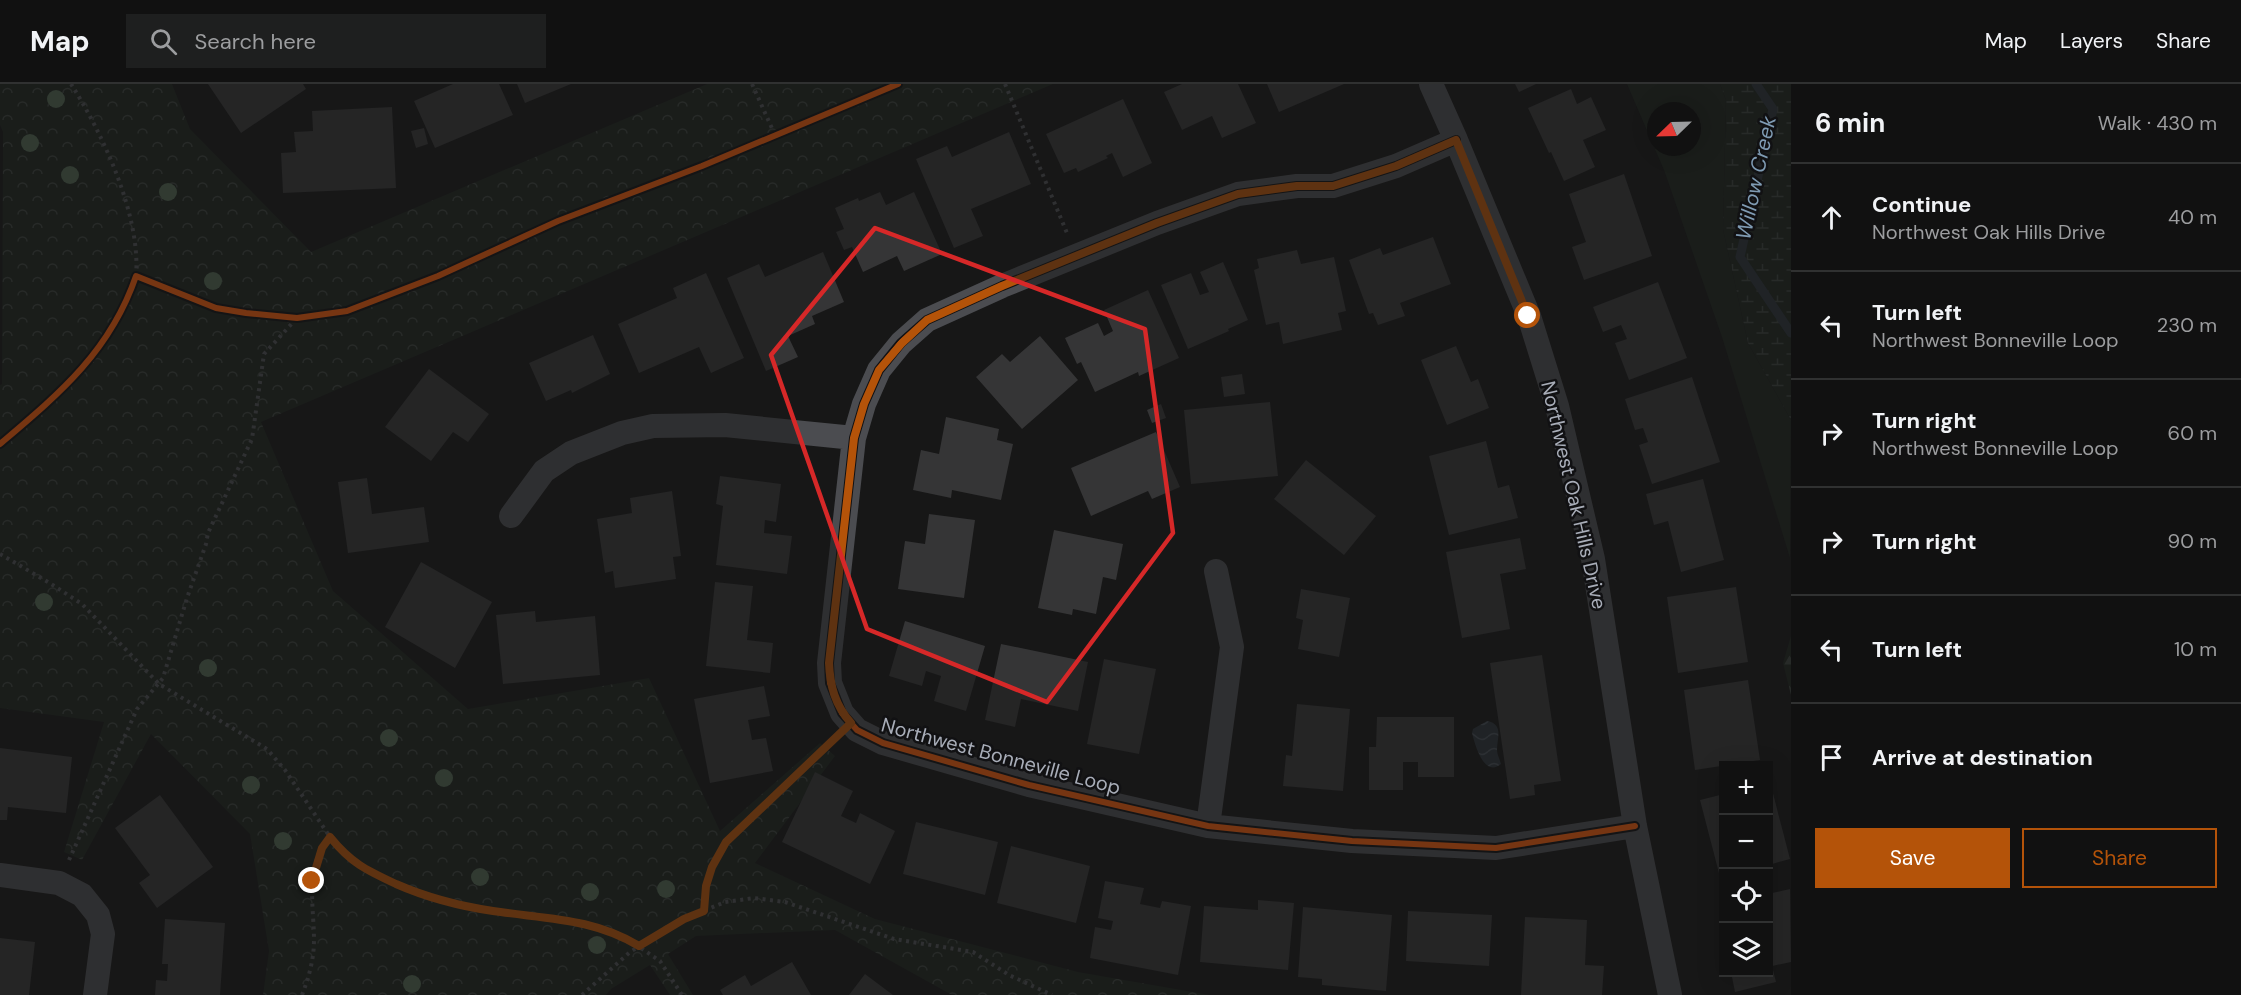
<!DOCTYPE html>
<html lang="en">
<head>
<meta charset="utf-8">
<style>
  :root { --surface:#111; --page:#1e1f1f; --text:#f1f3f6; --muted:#9c9d9f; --line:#303131; --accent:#b45309 }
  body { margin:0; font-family:"DM Sans",sans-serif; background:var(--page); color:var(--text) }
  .controls { position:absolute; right:18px; bottom:18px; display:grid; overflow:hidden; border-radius:0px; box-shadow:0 6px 24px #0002 }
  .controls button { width:54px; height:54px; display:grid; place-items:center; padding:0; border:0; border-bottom:2px solid var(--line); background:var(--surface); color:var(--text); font:30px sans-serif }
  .compass { position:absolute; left:1647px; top:18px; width:54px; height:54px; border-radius:50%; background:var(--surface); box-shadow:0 6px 24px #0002; rotate:247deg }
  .stop { position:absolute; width:18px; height:18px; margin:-14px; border:4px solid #b45309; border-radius:50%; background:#fff }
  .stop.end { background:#b45309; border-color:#fff; box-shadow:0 2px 6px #0008 }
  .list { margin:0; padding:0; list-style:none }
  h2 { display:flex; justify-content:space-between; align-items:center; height:78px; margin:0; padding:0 24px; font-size:26px }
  h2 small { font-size:20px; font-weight:400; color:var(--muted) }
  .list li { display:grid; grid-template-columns:39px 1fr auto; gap:18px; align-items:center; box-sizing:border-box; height:108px; padding:0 24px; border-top:2px solid var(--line) }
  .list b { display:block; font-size:22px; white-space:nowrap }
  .list p { margin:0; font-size:20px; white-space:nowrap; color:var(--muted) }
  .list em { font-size:20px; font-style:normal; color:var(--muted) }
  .actions { display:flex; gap:12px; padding:18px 24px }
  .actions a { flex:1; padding:14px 0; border:2px solid var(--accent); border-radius:0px; text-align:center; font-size:21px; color:var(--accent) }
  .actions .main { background:var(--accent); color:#fff }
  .icon { flex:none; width:33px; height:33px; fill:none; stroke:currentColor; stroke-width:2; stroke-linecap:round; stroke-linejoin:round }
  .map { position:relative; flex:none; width:1791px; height:911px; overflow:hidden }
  header { display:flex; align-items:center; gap:36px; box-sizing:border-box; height:84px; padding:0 30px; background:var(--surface); border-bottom:2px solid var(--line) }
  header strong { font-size:28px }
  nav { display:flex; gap:33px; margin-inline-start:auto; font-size:21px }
  .search { width:420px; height:54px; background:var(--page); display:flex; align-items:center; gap:15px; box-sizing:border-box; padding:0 21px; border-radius:0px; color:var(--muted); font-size:22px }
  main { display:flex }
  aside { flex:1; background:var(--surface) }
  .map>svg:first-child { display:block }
  .green { fill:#1d241e; fill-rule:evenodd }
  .forest { fill:url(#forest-firs) }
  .wetland { fill:url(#wetland-marsh) }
  .park { fill:url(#park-crowns) }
  .water { fill:url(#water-waves) }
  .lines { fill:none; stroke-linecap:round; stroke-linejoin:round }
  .stream { stroke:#2a3239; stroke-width:9 }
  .building { fill:#353536 }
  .path { stroke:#4d4e52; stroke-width:4; stroke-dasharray:3 4.5; stroke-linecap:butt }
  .minor { stroke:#4b4c50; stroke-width:24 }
  .cycleway-casing { stroke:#111113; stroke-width:10 }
  .cycleway { stroke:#e8590c; stroke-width:6 }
  .tree { fill:#506451 }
  .route { stroke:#b45309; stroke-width:8 }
  .marked { fill:none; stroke:#d62828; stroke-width:4.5; stroke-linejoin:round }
  .labels { text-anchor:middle; stroke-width:5; stroke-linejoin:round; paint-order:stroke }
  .street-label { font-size:20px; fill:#a8adb8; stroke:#111113 }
  .water-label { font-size:21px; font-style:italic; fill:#7f9bb3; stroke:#111113 }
</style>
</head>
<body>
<header>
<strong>Map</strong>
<div class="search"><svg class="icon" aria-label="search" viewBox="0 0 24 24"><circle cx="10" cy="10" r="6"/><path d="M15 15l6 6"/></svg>Search here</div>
<nav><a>Map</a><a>Layers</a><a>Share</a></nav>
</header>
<main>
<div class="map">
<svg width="1791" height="911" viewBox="0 0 1791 911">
  <defs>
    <pattern id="forest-firs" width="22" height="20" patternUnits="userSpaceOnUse" patternTransform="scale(1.5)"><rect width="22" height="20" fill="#1d241e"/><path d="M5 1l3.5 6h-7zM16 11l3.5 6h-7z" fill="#3b413d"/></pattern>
    <pattern id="wetland-marsh" width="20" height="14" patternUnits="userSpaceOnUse" patternTransform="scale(1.5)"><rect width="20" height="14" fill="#1d241e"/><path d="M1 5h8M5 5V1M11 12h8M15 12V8" fill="none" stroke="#3b413d"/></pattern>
    <pattern id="park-crowns" width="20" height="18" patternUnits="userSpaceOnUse" patternTransform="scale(1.5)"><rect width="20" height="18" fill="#1d241e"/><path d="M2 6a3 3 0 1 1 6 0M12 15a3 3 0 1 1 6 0" fill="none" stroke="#3b413d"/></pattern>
    <pattern id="water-waves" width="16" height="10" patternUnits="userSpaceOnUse" patternTransform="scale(1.5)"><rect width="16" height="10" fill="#2a3239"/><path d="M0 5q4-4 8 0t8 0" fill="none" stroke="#464d54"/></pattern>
  </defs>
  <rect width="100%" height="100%" fill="#171717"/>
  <path class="green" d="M1627,0H1720L1726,16L1723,145L1748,259L1791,336L1790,474L1722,253L1664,86ZM1656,27H1692V63H1656Z"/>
  <path class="forest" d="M1791,552V611L1783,579Z"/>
  <path class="wetland" d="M1720,0H1791V336L1748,259L1723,145L1726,16Z"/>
  <path class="park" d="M0,0H172L190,45L311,168L707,0H1053L261,338L333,507L468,625L649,594L720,747L820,659L835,672L755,779L875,835L1078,888L1210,911H952L835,846L696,852L668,870L693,911H670L650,881L611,905L606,911H263L269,867L250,750L151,650L82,776L64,768L104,638L0,624V301L2,300L3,48L0,41Z"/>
  <path class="water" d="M1487,637C1504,640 1497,654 1497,666C1497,670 1500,676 1501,680C1484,694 1475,661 1472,649L1473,645Z"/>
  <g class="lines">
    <path class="stream" d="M1756,0L1773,25L1740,173L1791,249"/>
  </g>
  <path class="building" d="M208,0H303L306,5L241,49Z
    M453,0H499L513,31L435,64L414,17Z
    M517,0H571L525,19Z
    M1182,0H1238L1256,39L1222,54L1212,32L1182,46L1164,8Z
    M1267,0H1344L1279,28Z
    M1515,0H1536L1519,8Z
    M1571,5L1577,20L1591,13L1606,46L1583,56L1595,83L1564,97L1551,68L1549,69L1528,24Z
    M1123,15L1152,79L1123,93L1112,69L1106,72L1108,74L1078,88L1076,84L1064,89L1046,50Z
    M392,23L396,104L283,109L281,69L296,68L294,48L313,47L312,27Z
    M424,44L428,60L416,64L411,47Z
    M1009,48L1031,100L971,125L983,152L954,164L916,75L947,62L952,73Z
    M1624,90L1652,172L1584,196L1572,163L1586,158L1569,110Z
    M880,108L886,121L914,108L942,170L904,187L897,172L863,188L852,163L844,166L836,148L844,145L835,124L858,114L859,117Z
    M1433,153L1451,200L1400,219L1405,232L1378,241L1373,229L1369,230L1349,176L1380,164L1383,171Z
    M1297,166L1301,180L1334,173L1346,227L1338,229L1342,246L1283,260L1279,238L1266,241L1254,186L1259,184L1257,175Z
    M823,168L844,218L812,232L815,240L788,252L798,273L766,287L727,194L759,180L765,193Z
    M1223,178L1248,236L1228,245L1229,247L1188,265L1161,201L1191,189L1200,211L1209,208L1200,188Z
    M706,189L744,274L711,289L699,263L639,289L618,240L677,214L673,204Z
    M1658,198L1687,274L1629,296L1615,259L1627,255L1621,241L1603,248L1593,223Z
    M1148,206L1179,274L1139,292L1138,288L1095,308L1081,278L1077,280L1065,254L1098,239L1104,252L1113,247L1104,226Z
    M593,251L610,290L572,309L571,306L546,317L529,279Z
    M1040,252L1078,296L1022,345L976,293L1002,270L1010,278Z
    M1456,262L1471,298L1478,295L1489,324L1447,341L1421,276Z
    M429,285L489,330L468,358L453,348L431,377L385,343Z
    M1242,290L1245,310L1224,313L1221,293Z
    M1692,293L1720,378L1652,400L1639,361L1648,358L1643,344L1635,346L1625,315Z
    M1270,318L1278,392L1191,400L1184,326Z
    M1161,320L1166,334L1152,339L1147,326Z
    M946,333L999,345L997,356L1013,360L1001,416L952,406L951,414L913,406L921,366L939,370Z
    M1156,348L1180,403L1152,415L1148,407L1091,432L1071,384Z
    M1486,357L1498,404L1509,401L1518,434L1449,451L1429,372Z
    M1306,376L1376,432L1344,471L1274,415Z
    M720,392L781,400L776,438L765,436L764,449L792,452L787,490L716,481L723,422L716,420Z
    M367,394L372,430L424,423L429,458L348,469L338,398Z
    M1703,395L1724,476L1681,488L1668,437L1654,441L1646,410Z
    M672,407L681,472L673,473L676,495L615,504L613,487L605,489L597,435L632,429L630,414Z
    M929,430L975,436L964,514L898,505L905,457L925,460Z
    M1054,446L1123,460L1116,496L1103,493L1096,530L1073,525L1072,531L1038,524Z
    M1520,454L1526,485L1500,490L1510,545L1462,554L1446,468Z
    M421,478L492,518L455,584L385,543Z
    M715,498L753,502L747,556L773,559L770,589L706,582Z
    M1736,503L1748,578L1678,589L1667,513Z
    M1301,505L1350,514L1339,573L1298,565L1303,536L1296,534Z
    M535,527L536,538L595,532L600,591L503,600L496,531Z
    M905,537L985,562L966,627L934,617L941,592L926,587L922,602L889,592Z
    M1001,560L1088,578L1078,627L1021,615L1015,643L985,636Z
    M1542,571L1561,697L1534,701L1535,711L1510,715L1490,579Z
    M1104,575L1156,585L1139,670L1087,660Z
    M1748,596L1760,676L1695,686L1684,606Z
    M764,602L770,632L748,636L752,656L766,654L773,687L710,699L694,615Z
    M1297,620L1350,625L1343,707L1283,702L1286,671L1292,672Z
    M1377,633H1454V693H1418V678H1403V706H1369V663H1376Z
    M0,664L72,673L66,729L8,723L7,736H0Z
    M815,688L853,707L841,732L856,739L860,729L895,747L870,800L782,758Z
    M1769,694L1790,775L1768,781V695Z
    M1724,710V792L1720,793L1700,716Z
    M160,711L213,783L157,824L139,799L150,791L115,744Z
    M916,738L998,758L985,811L903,790Z
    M1011,762L1090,782L1076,839L997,819Z
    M1105,797L1144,804L1140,820L1160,824L1162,817L1191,822L1178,891L1090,874L1095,843L1111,846L1113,837L1098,834Z
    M1790,805L1791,878L1772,882L1776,898L1735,908L1731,888H1768V810Z
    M1258,816L1294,819L1288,886L1200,878L1204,822L1258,826Z
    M1303,823L1392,831L1386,907L1322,901V895L1298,893Z
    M1408,827L1492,831L1489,882L1406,877Z
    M1525,833L1587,836L1585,881L1604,882L1602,911H1521Z
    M165,835L225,839L220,911H155L156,896L167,897L168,880H162Z
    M0,854L35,858L29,911H0Z
    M792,878L811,911H723L720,906L745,891L751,902Z
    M865,890L893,911H849Z"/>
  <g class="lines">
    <path class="path" d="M71,0C103,50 141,132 136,192
      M752,0L775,51
      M1005,0L1067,149
      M0,470L48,498L82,520L159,600L267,665L285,686L330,753L352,777L414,809L443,818L493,827L570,836L593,841L620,850L660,877L682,911
      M69,776L137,625L163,594L187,514L206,460L208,449L252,355L264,270L297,234
      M704,827L706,802L712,783L726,758L831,658
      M302,911C309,893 314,875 314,856C314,822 304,781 330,753
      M582,911L630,868L684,835L725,818L754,814L785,818L894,855L973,868L1009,891L1052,911"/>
    <path class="minor" d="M1431,0L1456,56L1529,232L1557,322L1593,475L1635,742L1670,911
      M1456,56L1396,82L1333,102H1297L1238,110L1157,139L1002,202L927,236L901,259L879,286L864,320L854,354L829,579L830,599L842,629L857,646L883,659L1029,701L1208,742L1352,757L1496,764L1635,742
      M511,432L544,387L571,369L622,349L653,342L725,341L854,354
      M1208,742L1232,563L1216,487
      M0,791L59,799L82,811L98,831L103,850L95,911"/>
    <g class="cycleway-casing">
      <path id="cycleway" d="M1456,56L1396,82L1333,102H1297L1238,110L1157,139L1002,202L927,236L901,259L879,286L864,320L854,354L829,579L830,599L842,629L857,646L883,659L1029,701L1208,742L1352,757L1496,764L1635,742
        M0,360C59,310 110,268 136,192L216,224L246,229L297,234L347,227L438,192L558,137L702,82L898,0"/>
    </g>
    <use href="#cycleway" class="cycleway"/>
  </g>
  <g class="tree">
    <circle cx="56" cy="15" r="9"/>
    <circle cx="30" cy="59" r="9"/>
    <circle cx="70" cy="91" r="9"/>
    <circle cx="168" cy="108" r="9"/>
    <circle cx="213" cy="197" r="9"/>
    <circle cx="44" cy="518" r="9"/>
    <circle cx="208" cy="584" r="9"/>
    <circle cx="389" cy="654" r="9"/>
    <circle cx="444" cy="694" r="9"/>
    <circle cx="251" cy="701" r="9"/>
    <circle cx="283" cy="757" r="9"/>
    <circle cx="480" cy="793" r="9"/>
    <circle cx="666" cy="805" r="9"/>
    <circle cx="590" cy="808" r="9"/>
    <circle cx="597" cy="861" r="9"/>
    <circle cx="412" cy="900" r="9"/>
  </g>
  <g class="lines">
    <path class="route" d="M312,797L322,764L330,753C351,779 366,786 396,800C428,814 459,822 493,827C546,835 593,834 639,862L684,835L704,827L706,802L712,783L726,758L851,639C835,621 830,602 829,579L854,354L864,320L879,286L902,259L927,236L1002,202L1157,139L1238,110L1297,102H1333L1396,82L1456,56L1528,232"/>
  </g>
  <path d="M0 0H1791V911H0ZM875,144L1145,245L1173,449L1047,618L867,545L771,271Z" fill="#171717" fill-opacity=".55" fill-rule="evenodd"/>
  <path class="marked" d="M875,144L1145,245L1173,449L1047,618L867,545L771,271Z"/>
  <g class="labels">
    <g class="street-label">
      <text transform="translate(1574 411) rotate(77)" y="7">Northwest Oak Hills Drive</text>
      <text transform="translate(1001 672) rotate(15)" y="7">Northwest Bonneville Loop</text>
    </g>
    <g class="water-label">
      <text transform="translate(1756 94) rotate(-78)" y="7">Willow Creek</text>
    </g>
  </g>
</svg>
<div class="controls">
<button>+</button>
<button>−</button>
<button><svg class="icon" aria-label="locate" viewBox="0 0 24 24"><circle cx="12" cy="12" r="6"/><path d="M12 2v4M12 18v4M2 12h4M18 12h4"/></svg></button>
<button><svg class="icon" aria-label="layers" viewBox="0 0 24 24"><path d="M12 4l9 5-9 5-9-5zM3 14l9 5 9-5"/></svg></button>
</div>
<svg class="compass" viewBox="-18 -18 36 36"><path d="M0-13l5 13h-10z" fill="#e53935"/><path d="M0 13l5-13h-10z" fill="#9c9d9f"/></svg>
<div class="stop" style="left:1528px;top:232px"></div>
<div class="stop end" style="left:312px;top:797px"></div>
</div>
<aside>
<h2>6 min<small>Walk · 430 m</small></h2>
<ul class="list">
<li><svg class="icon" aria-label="ahead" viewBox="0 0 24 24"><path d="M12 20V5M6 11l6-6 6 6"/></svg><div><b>Continue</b><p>Northwest Oak Hills Drive</p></div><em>40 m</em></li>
<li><svg class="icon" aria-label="left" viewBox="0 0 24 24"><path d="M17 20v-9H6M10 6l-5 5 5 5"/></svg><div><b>Turn left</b><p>Northwest Bonneville Loop</p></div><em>230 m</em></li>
<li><svg class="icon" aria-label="right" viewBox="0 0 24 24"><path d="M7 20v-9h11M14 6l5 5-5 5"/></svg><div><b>Turn right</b><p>Northwest Bonneville Loop</p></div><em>60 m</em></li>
<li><svg class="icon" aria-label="right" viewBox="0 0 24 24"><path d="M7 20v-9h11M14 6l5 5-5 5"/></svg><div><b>Turn right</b></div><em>90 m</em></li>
<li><svg class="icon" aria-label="left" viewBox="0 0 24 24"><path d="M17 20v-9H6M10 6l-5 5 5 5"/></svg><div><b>Turn left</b></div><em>10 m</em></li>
<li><svg class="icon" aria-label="arrive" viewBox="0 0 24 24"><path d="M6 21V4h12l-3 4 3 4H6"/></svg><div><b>Arrive at destination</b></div></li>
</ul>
<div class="actions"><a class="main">Save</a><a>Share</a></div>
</aside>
</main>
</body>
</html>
